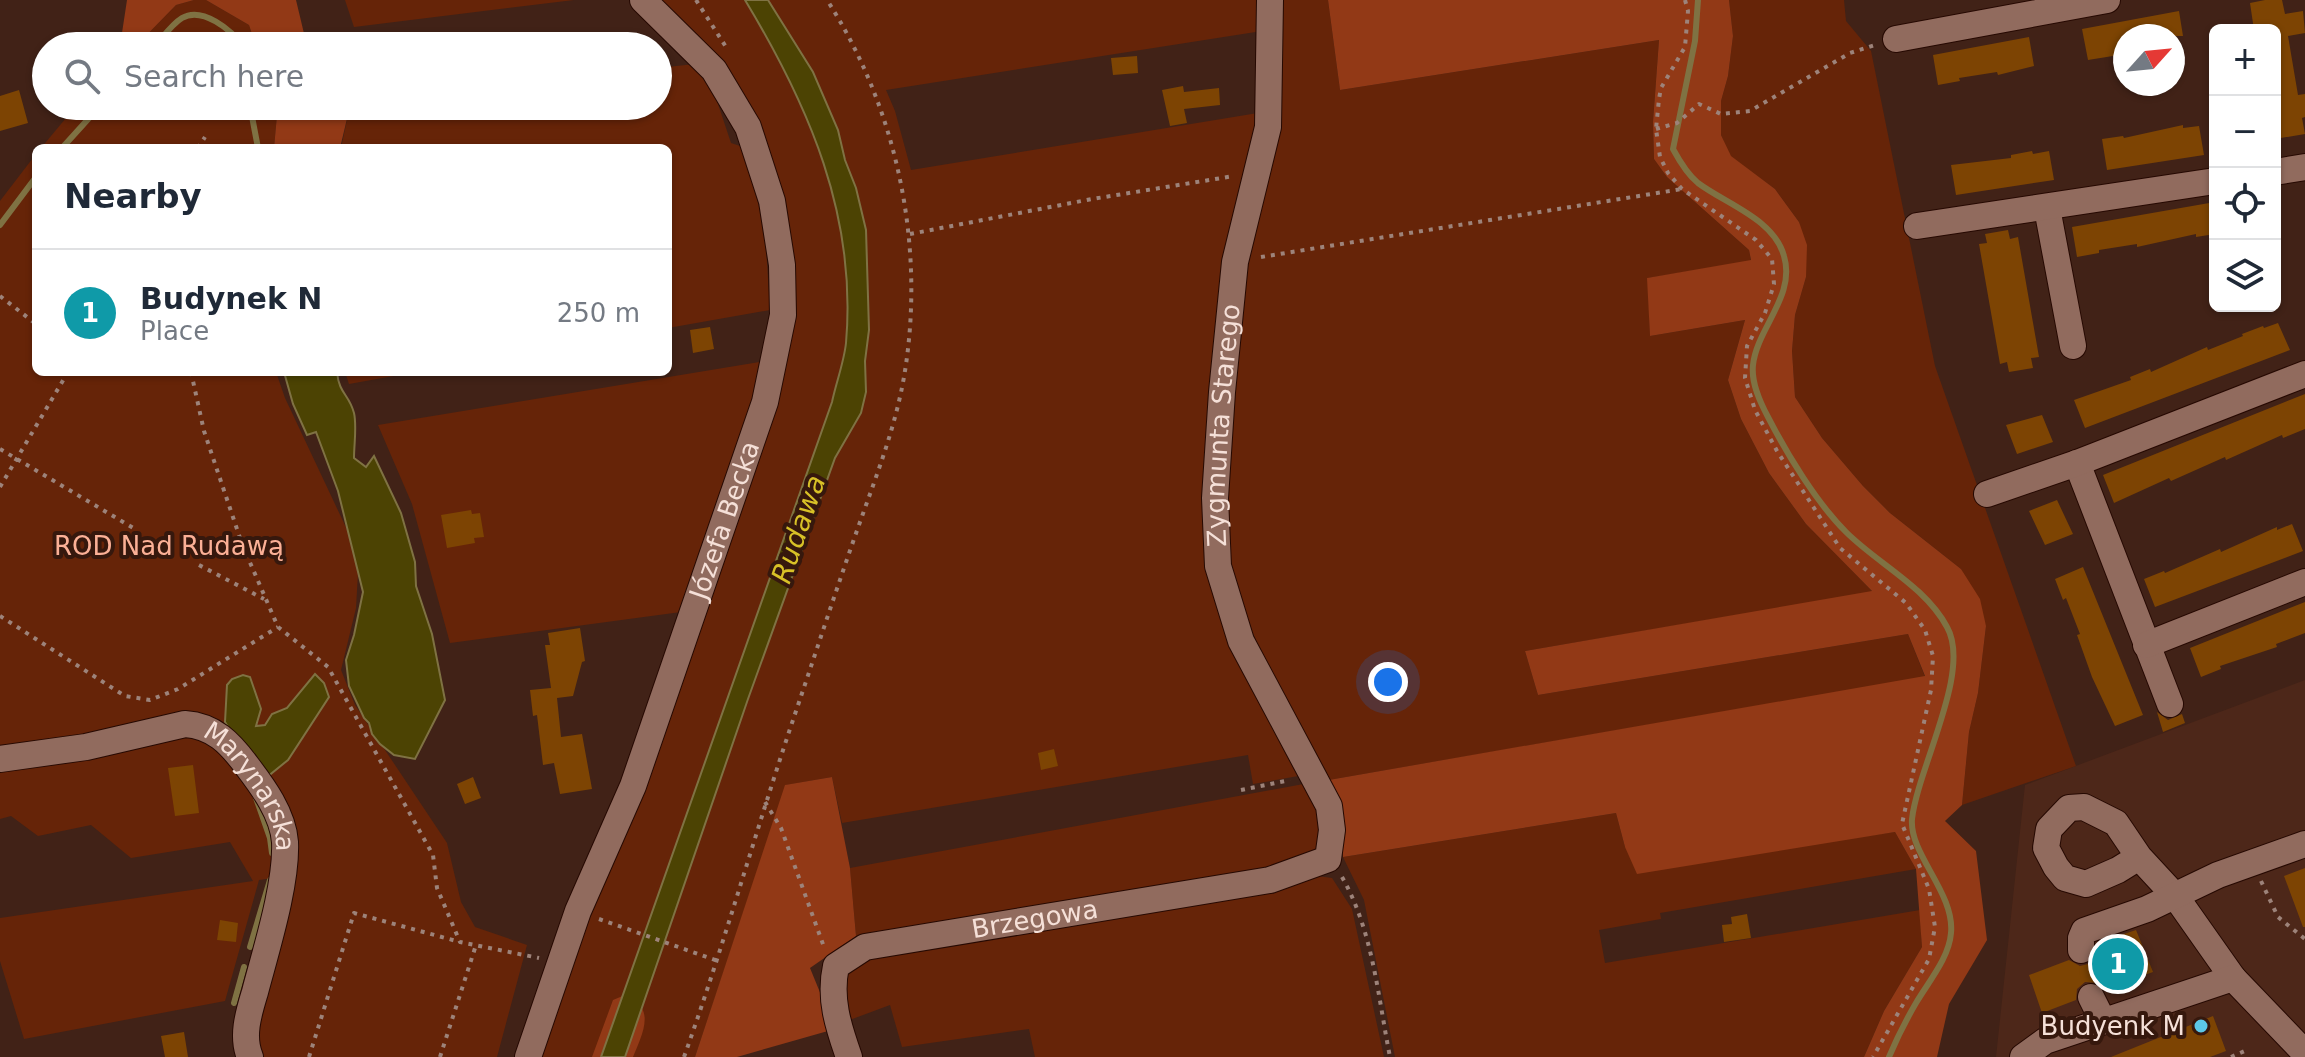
<!DOCTYPE html>
<html lang="en">
<head>
<meta charset="utf-8">
<style>
  :root { --surface:#fff; --page:#f2f2f3; --text:#1f2937; --muted:#747a83; --line:#e0e1e3; --accent:#ea580c }
  body { margin:0; font-family:"DejaVu Sans",sans-serif; background:var(--page); color:var(--text) }
  .controls { position:absolute; right:24px; top:24px; display:grid; overflow:hidden; border-radius:12px; box-shadow:0 2px 6px #0004 }
  .controls button { width:72px; height:72px; display:grid; place-items:center; padding:0; border:0; border-bottom:2px solid var(--line); background:var(--surface); color:var(--text); font:40px sans-serif }
  .compass { position:absolute; left:2113px; top:24px; width:72px; height:72px; border-radius:50%; background:var(--surface); box-shadow:0 2px 6px #0004; rotate:63deg }
  .you { position:absolute; left:1388px; top:682px; width:28px; height:28px; margin:-20px; border:6px solid #fff; border-radius:50%; background:#1a73e8; box-shadow:0 0 0 12px #1a73e833 }
  .badge { display:grid; place-items:center; width:52px; height:52px; border-radius:50%; background:var(--accent); color:#fff; font-size:26px; font-weight:700 }
  .pin { position:absolute; translate:-50% -50%; border:4px solid #fff; box-shadow:0 2px 8px #0006 }
  .list { margin:0; padding:0; list-style:none }
  h2 { display:flex; justify-content:space-between; align-items:center; height:104px; margin:0; padding:0 32px; font-size:34px }
  h2 small { font-size:26px; font-weight:400; color:var(--muted) }
  .list li { display:grid; grid-template-columns:52px 1fr auto; gap:24px; align-items:center; box-sizing:border-box; height:128px; padding:0 32px; border-top:2px solid var(--line) }
  .list b { display:block; font-size:30px; white-space:nowrap }
  .list p { margin:0; font-size:26px; white-space:nowrap; color:var(--muted) }
  .list em { font-size:26px; font-style:normal; color:var(--muted) }
  .icon { flex:none; width:44px; height:44px; fill:none; stroke:currentColor; stroke-width:2; stroke-linecap:round; stroke-linejoin:round }
  .map { position:relative; flex:none; width:2305px; height:1057px; overflow:hidden }
  .search { position:absolute; background:var(--surface); box-shadow:0 2px 6px #0004; left:32px; top:32px; width:640px; height:88px; display:flex; align-items:center; gap:20px; box-sizing:border-box; padding:0 28px; border-radius:44px; color:var(--muted); font-size:30px }
  .panel { position:absolute; background:var(--surface); box-shadow:0 2px 6px #0004; left:32px; top:144px; width:640px; height:232px; border-radius:12px }
  .map>svg:first-child { display:block }
  .built { fill:#4d2719 }
  .green { fill:#662408 }
  .forest { fill:#923916 }
  .water { fill:#4c4303; stroke:#7f7243; stroke-width:2 }
  .lines { fill:none; stroke-linecap:round; stroke-linejoin:round }
  .stream { stroke:#7f7243; stroke-width:6 }
  .building { fill:#7d4403 }
  .minor-casing { stroke:#260902; stroke-width:28 }
  .path { stroke:#9d837a; stroke-width:4; stroke-dasharray:4 6; stroke-linecap:butt }
  .minor { stroke:#916b5e; stroke-width:26 }
  .poi-dot { fill:#5cc7e7; stroke:#36180d; stroke-width:3 }
  .labels { text-anchor:middle; stroke-width:8; stroke-linejoin:round; paint-order:stroke }
  .street-label { font-size:26px; fill:#f5e0d8; stroke:#36180d }
  .park-label { font-size:26px; fill:#fbb096; stroke:#36180d }
  .poi-label { font-size:26px; fill:#f5e0d8; stroke:#36180d; text-anchor:end }
  .water-label { font-size:28px; font-style:italic; fill:#d8c127; stroke:#36180d }
</style>
</head>
<body>
<div class="map">
<svg width="2305" height="1057" viewBox="0 0 2305 1057">
  <rect width="100%" height="100%" fill="#412217"/>
  <path class="built" d="M2305,680V1057H1996L2025,785Z"/>
  <path class="green" d="M194,0H206L249,25L256,46H136L176,5Z
    M345,0H574L354,27Z
    M651,0H745C809,106 857,216 846,343C844,362 836,383 832,402L601,1057H534L775,386L770,169Z
    M768,0H1261L1262,31L886,90L895,111L911,170L1264,112L1206,509L1304,775L1253,784L1248,755L842,823L832,777L786,785L695,1057H625L748,699L835,458L861,413L866,392L865,361L869,330L866,230L856,188L845,160L838,130L813,72Z
    M1279,0H1328L1340,90L1659,40L1653,122L1654,159L1667,177L1749,250L1751,261L1648,278L1650,336L1745,320L1728,380L1741,419L1769,473L1806,524L1873,592L1525,651L1538,695L1908,634L1925,677L1323,781L1273,683L1236,590L1224,534L1226,440Z
    M1729,0H1844L1846,21L1871,51L1935,366L2076,766L1962,805L1969,732L1978,693L1986,626L1961,569L1890,513L1863,486L1822,438L1795,397L1792,351L1795,315L1806,277L1799,222L1775,189L1730,156L1721,135V101L1728,76L1733,36Z
    M695,64L713,89L731,143L740,146L755,190L765,232L770,310L668,328V148H341L350,106H658V68Z
    M76,106H274L277,115L274,148H41Z
    M36,154V372H276L285,398L359,555L356,608L341,670L355,705L447,843L461,902L475,927L527,945L497,1057H262L254,1038L291,838L218,721L110,731L0,750V201Z
    M765,361L681,612L450,643L412,504L378,425Z
    M345,372H416L349,384Z
    M187,731L208,735L258,797L273,842V878L259,880L225,1001L24,1039L0,961V918L253,881L230,842L131,858L91,825L38,836L11,816L0,819V772Z
    M1309,783L1320,807L1318,852L1304,862L867,942L856,936L850,868Z
    M1616,813L1625,847L1830,841L1895,832L1916,869L1660,913L1661,919L1599,930L1605,963L1920,910L1922,947L1884,1011L1864,1057H1395L1364,900L1343,857Z
    M1317,876L1332,878L1352,909L1384,1057H1035L1029,1029L902,1047L890,1005L847,1021L845,972L856,960Z"/>
  <path class="forest" d="M127,0H194L176,5L136,46H120Z
    M206,0H296L307,46H256L249,25Z
    M1328,0H1729L1733,36L1728,76L1721,101V135L1731,156L1775,189L1799,222L1807,245L1806,277L1795,315L1792,351L1795,397L1822,438L1863,486L1890,513L1961,569L1980,599L1986,626L1978,693L1969,732L1962,805L1945,821L1976,851L1987,940L1949,1004L1937,1057H1864L1884,1011L1922,947L1916,869L1895,832L1637,874L1625,847L1616,813L1343,857L1340,813L1323,781L1925,676L1908,634L1538,695L1525,651L1872,591L1806,524L1769,473L1741,419L1728,380L1745,320L1650,336L1647,278L1751,260L1749,250L1667,177L1654,159L1653,122L1659,40L1340,90Z
    M274,106H350L340,148H274L277,115Z
    M832,777L850,868L856,936L810,968L835,1029L737,1057H695L785,785Z
    M625,995C630,998 637,1002 641,1007C651,1020 638,1044 633,1057H592L613,1000Z"/>
  <path class="water" d="M745,0H768L813,72L838,130L845,160L856,188L866,230L869,330L865,361L866,392L861,413L835,458L748,699L625,1057H601L832,402C836,383 844,362 846,343C857,216 809,106 745,0Z
    M284,372H337C339,394 349,394 354,413C357,426 354,444 354,458L366,467L374,456L401,513L415,562L416,586L432,634L445,700L415,759L394,755L380,744L372,734L369,723L364,718L349,686L346,660L354,635L363,592L338,491L316,432L307,435L293,404Z
    M315,674L324,683L329,697L288,760L267,777L235,739L225,722L227,685L232,679L243,675L250,677L261,709L256,726L265,725L272,714L287,708Z"/>
  <g class="lines">
    <path class="stream" d="M1698,0L1695,41L1673,149C1680,162 1687,174 1698,183C1726,204 1774,219 1784,256C1796,296 1757,328 1753,365C1751,383 1760,402 1768,417C1787,454 1816,502 1846,532C1878,564 1925,586 1947,627C1972,671 1918,767 1912,819C1909,854 1955,893 1951,933C1949,958 1929,981 1916,1003C1906,1020 1897,1038 1889,1057
      M155,46C163,37 172,24 182,18C202,6 232,30 242,46
      M250,106L258,148
      M62,148L100,106
      M0,225L36,177
      M255,795L270,838L272,853
      M250,947L270,880
      M234,1003L244,967"/>
  </g>
  <path class="building" d="M2265,0H2282L2285,14L2303,11L2305,33L2288,36L2298,95L2305,94V117L2302,118L2305,134L2275,139V30H2254L2250,3Z
    M2179,11L2183,36H2122L2124,49L2119,55L2088,60L2082,29Z
    M2029,37L2034,66L1998,75L1997,72L1959,78L1960,81L1938,85L1933,55Z
    M1137,56L1138,73L1113,75L1111,58Z
    M1183,86L1184,92L1219,88L1220,105L1184,109L1187,123L1170,126L1162,90Z
    M19,90L28,123L0,131V96Z
    M2183,125V128L2199,126L2204,155L2107,170L2102,139L2123,136L2124,138Z
    M2032,151L2033,154L2049,151L2054,180L1956,195L1951,165L2011,158V155Z
    M2215,202V234L2196,237V234L2137,247V244L2099,250V253L2077,257L2072,227Z
    M2008,230L2010,239L2018,237L2039,357L2031,358L2033,368L2009,372L2007,362L2000,364L1979,244L1987,243L1985,234Z
    M2278,323L2290,350L2085,428L2074,400L2131,380L2130,377L2150,369L2151,372L2207,347L2208,350L2243,336L2242,334L2263,326L2264,328Z
    M710,327L714,349L693,353L690,330Z
    M2305,394V429L2283,438L2282,435L2226,460L2225,457L2171,481L2169,478L2114,503L2103,475Z
    M2042,415L2053,442L2017,454L2006,425Z
    M2057,500L2073,534L2045,545L2029,511Z
    M471,510L472,514L480,513L484,537L474,538L475,543L447,548L441,515Z
    M2292,524L2303,551L2155,607L2144,579L2164,571L2165,573L2220,549L2221,552L2277,527V530Z
    M2083,567L2143,715L2115,726L2092,677L2077,635L2080,634L2066,598L2063,600L2055,579Z
    M2305,602V633L2276,644L2277,647L2220,666L2221,669L2201,677L2190,648Z
    M580,628L585,661L582,662L573,696L557,698L561,737L582,734L592,789L560,794L554,763L543,765L537,715L533,716L530,690L551,688L545,645H550L548,633Z
    M2157,712L2168,720L2182,714L2185,723L2163,732Z
    M1054,749L1058,766L1041,770L1038,753Z
    M193,765L199,813L175,816L168,768Z
    M473,777L481,798L465,804L457,784Z
    M2305,868V927H2303L2284,876Z
    M1747,914L1751,938L1724,942L1722,925L1732,924L1731,917Z
    M220,920L238,923L236,942L217,940Z
    M2136,930L2153,972L2105,989L2099,983L2085,982L2077,989L2076,1000L2042,1013L2029,975L2069,960L2080,966L2088,964L2095,957L2097,943Z
    M2213,1016L2226,1051L2210,1057H2111Z
    M184,1032L188,1057H165L161,1036Z"/>
  <g class="lines">
    <g class="minor-casing">
      <g id="minor">
        <path d="M1896,39L2107,0"/>
        <path d="M2275,172L2305,167"/>
        <path d="M2047,208L2073,346"/>
        <path d="M1917,226L2215,181"/>
        <path d="M2077,463L2170,704"/>
        <path d="M1987,494L2077,463L2305,374"/>
        <path d="M2146,645L2305,582"/>
        <path id="s1" d="M0,759L86,747L185,724C214,726 230,743 247,766C263,787 283,814 285,842C287,884 266,950 255,992C249,1012 241,1036 250,1057"/>
        <path d="M2139,857L2118,870L2086,884L2065,878L2056,867L2046,848L2049,829L2069,808L2084,807L2116,823L2139,857L2176,897L2233,978"/>
        <path d="M2081,950V938L2084,931L2147,909L2218,875L2305,844"/>
        <path d="M2091,997L2103,1021"/>
        <path id="s2" d="M528,1057L578,911L633,786L765,402L783,315L782,265L772,201L748,127L714,70L643,0"/>
        <path id="s3" d="M849,1057C838,1026 829,998 836,966L865,947L1270,880L1328,859L1332,830L1329,806L1241,641L1218,566L1215,498L1222,392L1235,262L1268,127L1270,0"/>
        <path d="M2023,1057L2045,1041L2233,978L2305,1053"/>
      </g>
    </g>
    <path class="path" d="M696,0L726,47
      M1685,0L1688,11L1685,47L1661,88L1659,99L1656,129L1660,157L1668,173L1682,189L1756,240L1772,259L1774,284L1765,313L1747,346L1745,378L1755,410L1777,451L1840,548L1906,603L1925,630L1933,656L1931,690L1902,824L1929,889L1935,927L1929,959L1873,1057
      M1656,129L1677,123L1699,104L1721,114L1750,111L1850,53L1875,45
      M198,148L205,137
      M910,234L1092,199L1234,176
      M1261,257L1682,189
      M0,296L36,324
      M191,372L204,431L242,544L278,627L328,667L433,855L437,888L460,942L539,958
      M0,449L135,529
      M0,487L68,372
      M199,565L264,599
      M0,616L125,696L150,700L178,689L278,627
      M1241,790L1290,780
      M765,802L781,828L824,947
      M1342,877C1373,931 1378,997 1390,1057
      M2261,881L2278,917L2305,939
      M599,919L718,961
      M309,1057L354,913L460,942
      M440,1057L476,945
      M684,1057C724,945 756,830 794,717C816,652 837,587 860,522C877,474 895,428 904,377C926,248 898,110 827,0
      M2231,1057L2247,1050"/>
    <use href="#minor" class="minor"/>
  </g>
  <circle class="poi-dot" cx="2201" cy="1026" r="8"/>
  <g class="labels">
    <g class="street-label">
      <text dy="9" stroke="none"><textPath href="#s3" startOffset="1060">Zygmunta Starego</textPath></text>
      <text dy="9" stroke="none"><textPath href="#s2" startOffset="572">Józefa Becka</textPath></text>
      <text dy="9" stroke="none"><textPath href="#s1" startOffset="286">Marynarska</textPath></text>
      <text dy="9" stroke="none"><textPath href="#s3" startOffset="300">Brzegowa</textPath></text>
    </g>
    <g class="park-label">
      <text x="169" y="555">ROD Nad Rudawą</text>
    </g>
    <g class="poi-label">
      <text x="2185" y="1035">Budyenk M</text>
    </g>
    <g class="water-label">
      <text transform="translate(798 529) rotate(-71)" y="10">Rudawa</text>
    </g>
  </g>
</svg>
<div class="controls">
<button>+</button>
<button>−</button>
<button><svg class="icon" aria-label="locate" viewBox="0 0 24 24"><circle cx="12" cy="12" r="6"/><path d="M12 2v4M12 18v4M2 12h4M18 12h4"/></svg></button>
<button><svg class="icon" aria-label="layers" viewBox="0 0 24 24"><path d="M12 4l9 5-9 5-9-5zM3 14l9 5 9-5"/></svg></button>
</div>
<svg class="compass" viewBox="-18 -18 36 36"><path d="M0-13l5 13h-10z" fill="#e53935"/><path d="M0 13l5-13h-10z" fill="#747a83"/></svg>
<div class="you"></div>
<div class="pin badge" style="left:2118px;top:964px;background:#0f9aa8">1</div>
<div class="search"><svg class="icon" aria-label="search" viewBox="0 0 24 24"><circle cx="10" cy="10" r="6"/><path d="M15 15l6 6"/></svg>Search here</div>
<section class="panel">
<h2>Nearby<small></small></h2>
<ul class="list">
<li><span class="badge" style="background:#0f9aa8">1</span><div><b>Budynek N</b><p>Place</p></div><em>250 m</em></li>
</ul>
</section>
</div>
</body>
</html>
